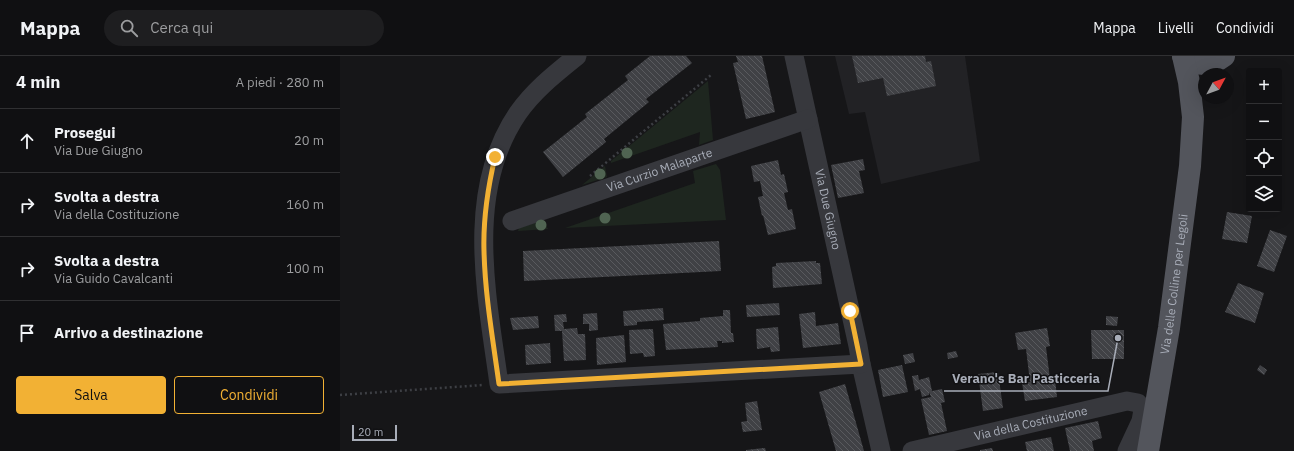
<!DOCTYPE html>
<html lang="it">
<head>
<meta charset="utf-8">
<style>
  :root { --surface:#101012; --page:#1e1e20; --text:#f1f3f6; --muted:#9c9d9f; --line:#303032; --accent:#f2b134 }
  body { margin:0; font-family:"IBM Plex Sans",sans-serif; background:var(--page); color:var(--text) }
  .controls { position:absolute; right:12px; top:12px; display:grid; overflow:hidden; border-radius:4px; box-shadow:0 4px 16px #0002 }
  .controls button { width:36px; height:36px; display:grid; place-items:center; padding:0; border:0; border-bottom:1px solid var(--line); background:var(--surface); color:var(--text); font:20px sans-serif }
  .compass { position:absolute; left:858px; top:12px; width:36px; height:36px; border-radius:50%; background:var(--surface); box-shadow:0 4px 16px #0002; rotate:49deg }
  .scale { position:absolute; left:12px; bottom:10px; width:45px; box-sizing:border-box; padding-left:4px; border:2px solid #a8adb8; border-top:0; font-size:11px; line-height:14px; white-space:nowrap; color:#a8adb8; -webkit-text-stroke:3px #111113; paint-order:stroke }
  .stop { position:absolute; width:12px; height:12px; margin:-9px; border:3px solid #f2b134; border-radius:50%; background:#fff }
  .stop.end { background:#f2b134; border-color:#fff; box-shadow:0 1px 4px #0008 }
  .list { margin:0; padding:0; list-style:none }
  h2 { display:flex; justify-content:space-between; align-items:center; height:52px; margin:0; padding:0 16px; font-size:17px }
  h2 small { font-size:13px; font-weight:400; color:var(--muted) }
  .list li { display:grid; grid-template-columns:26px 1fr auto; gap:12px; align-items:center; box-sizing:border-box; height:64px; padding:0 16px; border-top:1px solid var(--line) }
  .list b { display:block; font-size:15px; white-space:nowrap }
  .list p { margin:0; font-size:13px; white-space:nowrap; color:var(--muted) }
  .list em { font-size:13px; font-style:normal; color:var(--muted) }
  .actions { display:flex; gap:8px; padding:12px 16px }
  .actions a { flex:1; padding:9px 0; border:1px solid var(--accent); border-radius:4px; text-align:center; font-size:14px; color:var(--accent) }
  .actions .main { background:var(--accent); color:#111 }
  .icon { flex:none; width:22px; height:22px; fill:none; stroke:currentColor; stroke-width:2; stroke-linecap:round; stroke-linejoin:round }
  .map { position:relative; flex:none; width:954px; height:395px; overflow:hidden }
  header { display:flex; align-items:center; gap:24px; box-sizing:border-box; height:56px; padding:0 20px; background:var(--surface); border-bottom:1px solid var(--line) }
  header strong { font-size:19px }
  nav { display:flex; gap:22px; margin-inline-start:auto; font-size:14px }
  .search { width:280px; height:36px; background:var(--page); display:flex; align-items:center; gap:10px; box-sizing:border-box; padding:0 14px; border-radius:22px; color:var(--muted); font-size:15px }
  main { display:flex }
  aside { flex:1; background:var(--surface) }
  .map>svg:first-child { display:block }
  .built { fill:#222225 }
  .grass { fill:#1e261f }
  .building { fill:url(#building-back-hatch) }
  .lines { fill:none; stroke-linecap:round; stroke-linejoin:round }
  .path { stroke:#3d3f44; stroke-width:2.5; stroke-dasharray:2 3; stroke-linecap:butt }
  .minor { stroke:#37383d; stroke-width:19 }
  .major { stroke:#53555c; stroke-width:22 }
  .tree { fill:#506452 }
  .route { stroke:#f2b134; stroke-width:5 }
  .labels { text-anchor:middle; stroke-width:3; stroke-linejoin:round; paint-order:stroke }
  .street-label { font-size:12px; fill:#a8adb8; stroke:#111113 }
  .leader { fill:none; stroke:#a8adb8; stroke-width:1.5 }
  .callout-dot { fill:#a8adb8; stroke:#111113; stroke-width:1.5 }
  .callout-label { font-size:13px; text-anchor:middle; font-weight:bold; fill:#a8adb8; stroke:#111113; stroke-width:3; stroke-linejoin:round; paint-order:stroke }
</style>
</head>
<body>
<header>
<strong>Mappa</strong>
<div class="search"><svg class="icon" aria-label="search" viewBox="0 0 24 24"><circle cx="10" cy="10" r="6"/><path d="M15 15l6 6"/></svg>Cerca qui</div>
<nav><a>Mappa</a><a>Livelli</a><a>Condividi</a></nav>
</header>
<main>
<aside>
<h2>4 min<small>A piedi · 280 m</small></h2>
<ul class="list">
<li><svg class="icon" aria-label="ahead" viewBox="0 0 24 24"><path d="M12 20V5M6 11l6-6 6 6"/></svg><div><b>Prosegui</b><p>Via Due Giugno</p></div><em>20 m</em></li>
<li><svg class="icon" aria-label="right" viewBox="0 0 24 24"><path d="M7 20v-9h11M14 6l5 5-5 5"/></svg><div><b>Svolta a destra</b><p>Via della Costituzione</p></div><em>160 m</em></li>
<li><svg class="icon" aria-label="right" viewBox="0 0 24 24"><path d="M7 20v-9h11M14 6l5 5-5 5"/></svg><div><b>Svolta a destra</b><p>Via Guido Cavalcanti</p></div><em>100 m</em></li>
<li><svg class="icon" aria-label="arrive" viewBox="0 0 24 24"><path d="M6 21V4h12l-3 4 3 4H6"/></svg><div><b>Arrivo a destinazione</b></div></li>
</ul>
<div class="actions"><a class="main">Salva</a><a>Condividi</a></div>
</aside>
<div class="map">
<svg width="954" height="395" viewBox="0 0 954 395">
  <defs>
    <pattern id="building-back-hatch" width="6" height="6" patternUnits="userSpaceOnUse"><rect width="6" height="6" fill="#404145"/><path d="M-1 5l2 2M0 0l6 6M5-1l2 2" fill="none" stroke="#595a5e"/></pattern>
  </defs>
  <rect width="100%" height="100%" fill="#161618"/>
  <path class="built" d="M495,0H625L640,105L541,128L525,56L509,58Z"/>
  <path class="grass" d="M368,25L373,84L359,89L360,76L271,107V105Z
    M376,108L380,114L386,164L225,172L355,127L353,115Z
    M265,110L267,121L242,129Z
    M203,164L208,173L178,175L179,172Z"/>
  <path class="building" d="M310,0H346L352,7L306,43L309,46L264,83L266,86L223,121L203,96L247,61L245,58L288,24L285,20Z
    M396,0H422L435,56L406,63L393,7L398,6Z
    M512,0H585L586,6L591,5L596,30L547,40L543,22L518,27Z
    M523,103L525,114L519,115L524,137L498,142L491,109Z
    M438,104L441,119L444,118L448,136L444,137L448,154L452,153L456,173L428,179L423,159L422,160L418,141L423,140L420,125L414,126L411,110Z
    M887,156L912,160L907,187L882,183Z
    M930,174L947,180L934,216L917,210Z
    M379,185L381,215L184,225L183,195Z
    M476,205V207H480L482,228L433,232L432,211L436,210V207Z
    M898,227L924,237L915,267L885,256Z
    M439,247L440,259L407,261L406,249Z
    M323,252L324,264L297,266V269L284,270L283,255Z
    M383,254H390L391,277H393L394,286L382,287V285H377L378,291L326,294L323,268L360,265V262L383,260Z
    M475,256L476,270L498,267L501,288L463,292L459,258Z
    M257,257L258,274L249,275V268H243V258Z
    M226,258L227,266H223L224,273L237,272L238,278H245L246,304L224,305L222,275H215L214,259Z
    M198,260L199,272L173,274L170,262Z
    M766,260L778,261L777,270L766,269Z
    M438,271L440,295L431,296L430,291L417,293L416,273Z
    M707,272L710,290L706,291L710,323H715L717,341L685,345L682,327L690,326L686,293L678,294L675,277Z
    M313,273L315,300L304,301L303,297L290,298L289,274Z
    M751,274H784V303H752Z
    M284,279L286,306L257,309L256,282Z
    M210,287L211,307L186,309L185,289Z
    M616,295L618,301L608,303L607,297Z
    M573,297L575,306L565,308L563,299Z
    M562,309L568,336L543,341L538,314Z
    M920,309L927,314L924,319L917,314Z
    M658,316L663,352L643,355L638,318Z
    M578,319L579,324L589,321L592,335L602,333L605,346L601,347L607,375L589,379L581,343L591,341L589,336V339L582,341L580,333L575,335L572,320Z
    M505,328L524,395H496L479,336Z
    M417,345L422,374L403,376L401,366L407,365L405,347Z
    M758,365L762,382L752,385L754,395H730L725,372Z
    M711,381L714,395H687L685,386Z
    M425,392L426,395H406V394Z
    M652,392L653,395H640V394Z"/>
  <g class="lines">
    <path class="path" d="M250,120L371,19
      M0,339L143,329"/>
    <g class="minor">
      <path d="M237,0C216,17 194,34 178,57C124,136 147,240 159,328L521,308L541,395"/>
      <path id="s1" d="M454,0L518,290L521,308"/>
      <path id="s2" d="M172,165L468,63"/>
      <path id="s3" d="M572,395L787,345L798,347L803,354L801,365L787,395"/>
    </g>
    <g class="major">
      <path d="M843,0C857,11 871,10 884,0"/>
      <path id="s4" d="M808,395L829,272L850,110L853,61L849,26L843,0"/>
    </g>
  </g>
  <g class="tree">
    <circle cx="287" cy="97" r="5.5"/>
    <circle cx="260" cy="118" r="5.5"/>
    <circle cx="265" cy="162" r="5.5"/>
    <circle cx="201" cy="169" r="5.5"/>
  </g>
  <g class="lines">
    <path class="route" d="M155,101C148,131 143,164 144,195C145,239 153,284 159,328L521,308L510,255"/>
  </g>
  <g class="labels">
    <g class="street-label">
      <text dy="4" stroke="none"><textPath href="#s2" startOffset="156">Via Curzio Malaparte</textPath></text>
      <text dy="4" stroke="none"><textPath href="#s1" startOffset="157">Via Due Giugno</textPath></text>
      <text dy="4" stroke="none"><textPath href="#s4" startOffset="169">Via delle Colline per Legoli</textPath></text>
      <text dy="4" stroke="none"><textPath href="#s3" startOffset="122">Via della Costituzione</textPath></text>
    </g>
  </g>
  <path class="leader" d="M778 282L768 335H604"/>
  <circle class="callout-dot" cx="778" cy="282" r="4"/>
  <g class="callout-label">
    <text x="686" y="327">Verano's Bar Pasticceria</text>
  </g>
</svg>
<div class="controls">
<button>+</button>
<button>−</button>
<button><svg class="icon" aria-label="locate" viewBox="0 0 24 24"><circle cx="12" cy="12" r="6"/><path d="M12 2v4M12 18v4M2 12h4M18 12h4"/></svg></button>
<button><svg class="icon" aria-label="layers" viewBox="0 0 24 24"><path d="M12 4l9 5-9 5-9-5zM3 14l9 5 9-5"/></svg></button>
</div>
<svg class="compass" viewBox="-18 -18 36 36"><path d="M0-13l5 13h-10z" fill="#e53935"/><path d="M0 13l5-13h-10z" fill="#9c9d9f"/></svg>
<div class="scale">20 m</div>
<div class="stop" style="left:510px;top:255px"></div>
<div class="stop end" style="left:155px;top:101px"></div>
</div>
</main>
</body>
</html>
